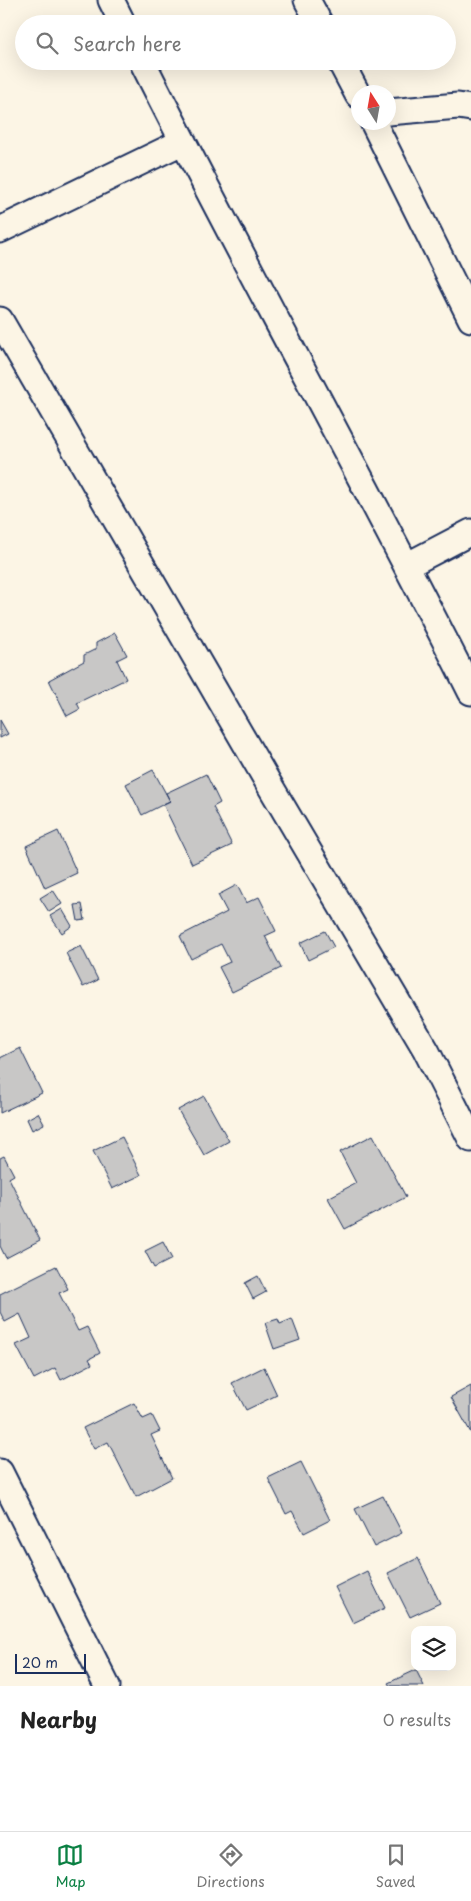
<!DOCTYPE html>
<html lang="en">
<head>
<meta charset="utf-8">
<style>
  :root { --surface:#fff; --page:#f6f6f6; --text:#222; --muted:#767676; --line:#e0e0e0; --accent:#0b8043 }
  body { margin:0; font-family:"Playpen Sans",sans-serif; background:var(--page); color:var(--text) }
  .controls { position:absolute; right:15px; bottom:15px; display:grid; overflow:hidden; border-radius:10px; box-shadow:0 5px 20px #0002 }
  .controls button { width:45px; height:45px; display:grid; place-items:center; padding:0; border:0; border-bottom:1px solid var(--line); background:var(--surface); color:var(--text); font:25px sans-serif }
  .compass { position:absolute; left:351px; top:85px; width:45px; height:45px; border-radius:50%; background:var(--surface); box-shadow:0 5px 20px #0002; rotate:349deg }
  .scale { position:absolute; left:15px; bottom:12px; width:71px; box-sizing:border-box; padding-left:5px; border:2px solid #1b2f5e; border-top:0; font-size:14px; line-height:18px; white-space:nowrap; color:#1b2f5e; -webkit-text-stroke:4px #fcf5e5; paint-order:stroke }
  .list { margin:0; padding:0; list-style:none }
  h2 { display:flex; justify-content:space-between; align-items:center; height:65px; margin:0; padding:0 20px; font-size:21px }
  h2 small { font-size:16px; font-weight:400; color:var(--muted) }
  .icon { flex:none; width:28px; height:28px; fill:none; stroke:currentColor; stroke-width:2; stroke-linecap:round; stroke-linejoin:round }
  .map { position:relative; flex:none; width:471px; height:1686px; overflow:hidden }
  .search { position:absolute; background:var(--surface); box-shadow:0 5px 20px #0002; left:15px; right:15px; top:15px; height:55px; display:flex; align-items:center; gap:12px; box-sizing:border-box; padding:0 18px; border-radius:28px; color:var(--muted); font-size:19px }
  .sheet { height:145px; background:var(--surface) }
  nav { display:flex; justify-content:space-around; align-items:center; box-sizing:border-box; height:70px; border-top:1px solid var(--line); background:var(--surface); font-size:14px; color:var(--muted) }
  nav a { display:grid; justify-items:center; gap:2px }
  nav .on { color:var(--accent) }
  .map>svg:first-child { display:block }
  .building { fill:#c8c7c6; stroke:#1b2f5e }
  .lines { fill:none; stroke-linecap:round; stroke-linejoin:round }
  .minor-casing { stroke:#1b2f5e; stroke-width:29 }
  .minor { stroke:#fcf5e5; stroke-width:25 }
</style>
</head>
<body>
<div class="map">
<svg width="471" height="1686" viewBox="0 0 471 1686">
  <rect width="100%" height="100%" fill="#fcf5e5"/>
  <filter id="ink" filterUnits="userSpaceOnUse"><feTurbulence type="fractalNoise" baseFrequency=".02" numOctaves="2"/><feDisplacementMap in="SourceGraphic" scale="10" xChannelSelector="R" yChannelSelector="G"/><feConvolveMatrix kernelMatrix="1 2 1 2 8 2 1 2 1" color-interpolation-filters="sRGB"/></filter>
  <g filter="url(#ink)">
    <path class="building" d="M115,633L127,655L117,660L126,679L77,703L80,709L67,716L49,680L84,661V655L96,649V643Z
      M0,720L8,734L0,738Z
      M153,770L170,801L142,815L126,784Z
      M206,774L220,803L213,807L232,845L192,864L163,804L170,801L166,793Z
      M58,831L77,873L45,888L26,846Z
      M237,885L246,903L259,897L276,931L265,936L281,968L232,992L219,967L230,962L221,944L191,959L180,936L227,912L218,895Z
      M53,890L62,904L49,912L40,898Z
      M82,904L85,920L78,921L75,905Z
      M62,909L72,926L62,933L50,916Z
      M325,931L334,947L308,960L300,943Z
      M81,946L98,980L83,987L66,953Z
      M20,1048L42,1093L0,1113V1058Z
      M204,1096L229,1141L204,1155L178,1110Z
      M38,1113L44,1124L32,1130L27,1119Z
      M373,1135L406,1197L345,1229L328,1198L356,1183L340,1152Z
      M122,1137L141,1175L112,1189L93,1151Z
      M4,1156L14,1175L9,1178L40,1240L6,1258L0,1246V1158Z
      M163,1242L172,1259L154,1268L145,1251Z
      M56,1266L68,1289L59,1293L78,1331L87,1327L100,1353L89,1359L92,1364L61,1380L55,1368L34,1379L16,1345L31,1338L20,1314L5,1322L0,1312V1294Z
      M258,1276L266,1292L253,1299L245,1283Z
      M278,1319L280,1324L292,1319L300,1340L274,1349L265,1323Z
      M264,1367L277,1395L246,1410L232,1383Z
      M471,1386V1433L451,1397Z
      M134,1403L143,1419L152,1415L160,1431L151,1435L172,1478L136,1497L108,1442L94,1449L83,1428Z
      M301,1462L330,1520L304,1533L292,1511L286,1514L268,1478Z
      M383,1496L402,1533L374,1547L355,1509Z
      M418,1558L440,1603L410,1617L388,1573Z
      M367,1571L385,1608L353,1623L335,1587Z
      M416,1670L424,1686H390L388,1683Z"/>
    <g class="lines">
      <g class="minor-casing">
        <path id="minor" d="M111,0L123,24
          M307,0L320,24
          M142,61C248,273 365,480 471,692
          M340,61L358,95
          M388,112L458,106L471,108
          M373,122L471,319
          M0,230L182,142
          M0,320L269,784L426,1050L471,1139
          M408,565L471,532
          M0,1472L107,1686"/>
      </g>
      <use href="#minor" class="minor"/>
    </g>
  </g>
</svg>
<div class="controls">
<button><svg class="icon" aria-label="layers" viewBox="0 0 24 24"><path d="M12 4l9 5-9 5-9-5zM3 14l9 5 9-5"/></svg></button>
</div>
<svg class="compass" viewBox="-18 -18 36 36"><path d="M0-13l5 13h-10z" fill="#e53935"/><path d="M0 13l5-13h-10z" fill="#767676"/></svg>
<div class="scale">20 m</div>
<div class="search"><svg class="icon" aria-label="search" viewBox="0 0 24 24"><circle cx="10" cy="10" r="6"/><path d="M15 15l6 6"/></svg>Search here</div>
</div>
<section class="sheet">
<h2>Nearby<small>0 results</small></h2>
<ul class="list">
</ul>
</section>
<nav>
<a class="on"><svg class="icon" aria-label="map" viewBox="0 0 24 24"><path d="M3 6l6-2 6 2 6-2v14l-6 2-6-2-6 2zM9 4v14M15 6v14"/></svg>Map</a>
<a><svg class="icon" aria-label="directions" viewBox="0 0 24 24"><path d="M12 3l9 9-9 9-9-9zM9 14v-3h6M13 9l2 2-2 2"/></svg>Directions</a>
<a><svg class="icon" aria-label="saved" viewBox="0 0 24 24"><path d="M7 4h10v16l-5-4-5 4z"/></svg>Saved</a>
</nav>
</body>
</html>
